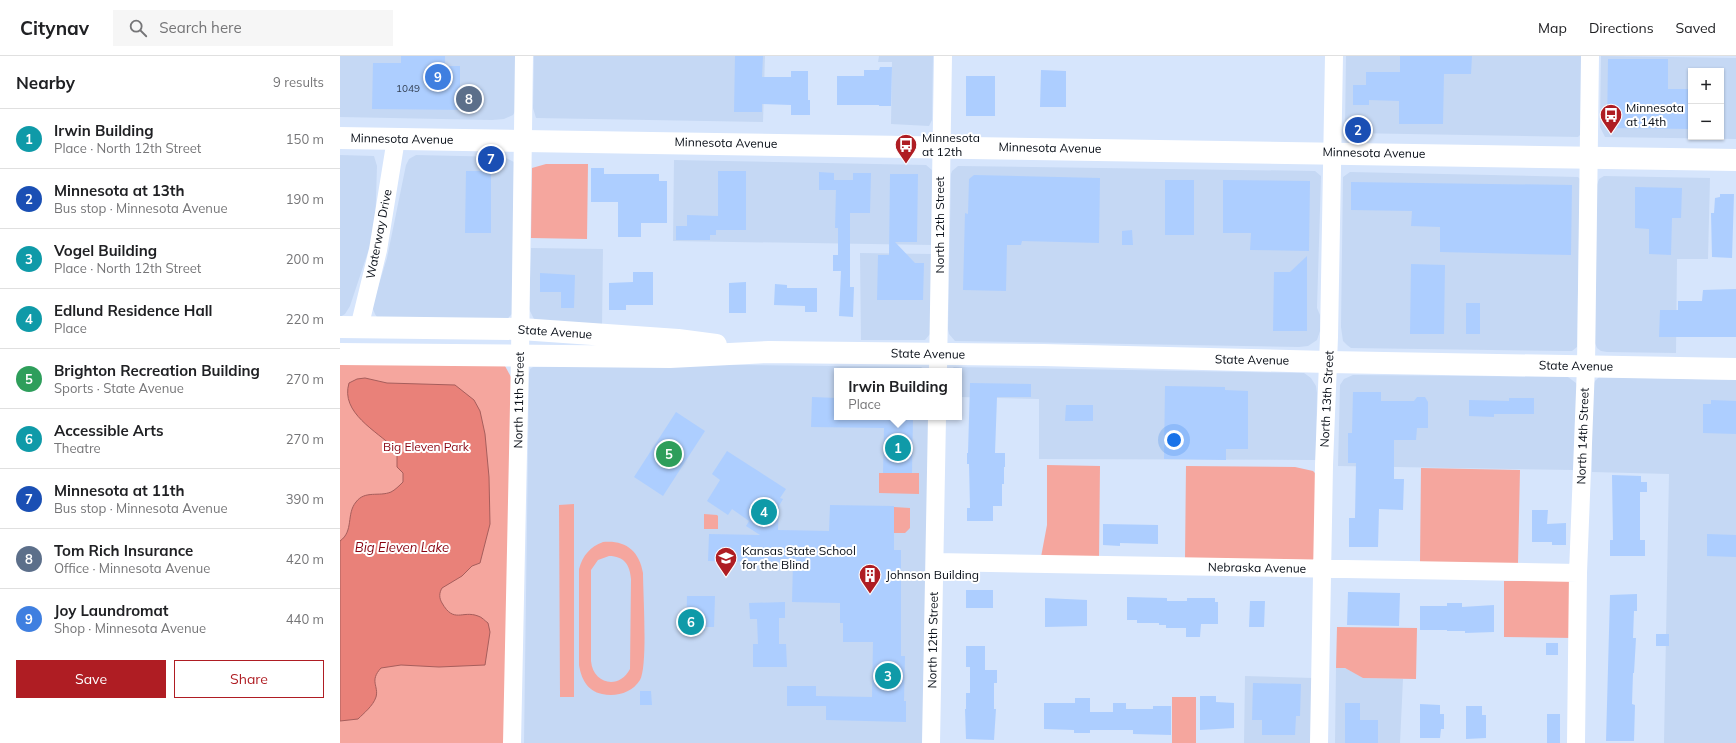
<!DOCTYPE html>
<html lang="en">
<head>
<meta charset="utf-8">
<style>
  :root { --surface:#fff; --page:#f6f6f6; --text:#202124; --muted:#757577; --line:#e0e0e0; --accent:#af1d23 }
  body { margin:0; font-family:Mulish,sans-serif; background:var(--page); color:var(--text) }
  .controls { position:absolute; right:12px; top:12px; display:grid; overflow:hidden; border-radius:0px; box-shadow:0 1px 3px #0004 }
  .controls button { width:36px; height:36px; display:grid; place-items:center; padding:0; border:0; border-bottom:1px solid var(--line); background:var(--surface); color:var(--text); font:20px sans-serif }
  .you { position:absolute; left:834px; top:384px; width:14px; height:14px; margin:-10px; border:3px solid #fff; border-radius:50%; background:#1a73e8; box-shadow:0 0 0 6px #1a73e833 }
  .badge { display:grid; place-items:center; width:26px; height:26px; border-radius:50%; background:var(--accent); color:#fff; font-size:13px; font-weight:700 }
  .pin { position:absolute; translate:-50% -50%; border:2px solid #fff; box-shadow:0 1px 4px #0006 }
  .popup { position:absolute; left:494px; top:312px; width:128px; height:52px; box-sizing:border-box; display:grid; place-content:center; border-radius:0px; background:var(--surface); filter:drop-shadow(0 1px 3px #0005); font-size:13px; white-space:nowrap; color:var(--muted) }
  .popup b { font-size:15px; color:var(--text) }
  .popup::after { content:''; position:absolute; left:50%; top:100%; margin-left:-8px; border:8px solid transparent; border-top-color:var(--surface) }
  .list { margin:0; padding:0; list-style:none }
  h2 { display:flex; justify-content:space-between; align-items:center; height:52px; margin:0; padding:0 16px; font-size:17px }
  h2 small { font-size:13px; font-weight:400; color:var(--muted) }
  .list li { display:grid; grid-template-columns:26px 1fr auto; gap:12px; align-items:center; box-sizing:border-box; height:60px; padding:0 16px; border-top:1px solid var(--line) }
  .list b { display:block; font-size:15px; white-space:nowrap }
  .list p { margin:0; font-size:13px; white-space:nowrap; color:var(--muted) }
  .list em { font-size:13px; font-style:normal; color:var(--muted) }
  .actions { display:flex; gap:8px; padding:12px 16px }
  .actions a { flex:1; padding:9px 0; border:1px solid var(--accent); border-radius:0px; text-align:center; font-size:14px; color:var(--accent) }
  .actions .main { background:var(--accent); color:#fff }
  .icon { flex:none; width:22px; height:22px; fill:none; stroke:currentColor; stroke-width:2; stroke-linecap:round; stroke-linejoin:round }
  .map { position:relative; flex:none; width:1396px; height:687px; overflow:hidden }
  header { display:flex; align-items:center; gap:24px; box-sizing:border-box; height:56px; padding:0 20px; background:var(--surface); border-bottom:1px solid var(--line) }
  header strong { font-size:19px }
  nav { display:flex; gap:22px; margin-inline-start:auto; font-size:14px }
  .search { width:280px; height:36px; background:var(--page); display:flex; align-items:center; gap:10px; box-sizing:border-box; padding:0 14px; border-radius:0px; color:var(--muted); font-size:15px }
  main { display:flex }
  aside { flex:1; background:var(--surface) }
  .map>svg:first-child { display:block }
  .built { fill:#c5d8f4; fill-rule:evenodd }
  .green { fill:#f5a69e; fill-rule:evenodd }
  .water { fill:#e98179; stroke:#a65e5c }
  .building { fill:#adceff }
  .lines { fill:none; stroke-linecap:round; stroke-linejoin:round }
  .minor { stroke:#fff; stroke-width:18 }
  .major { stroke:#fff; stroke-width:22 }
  .labels { text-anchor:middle; stroke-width:4; stroke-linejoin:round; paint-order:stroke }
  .number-label { font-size:10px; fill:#313e51 }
  .poi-label { font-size:12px; fill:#080e17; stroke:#fff; text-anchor:start }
  .street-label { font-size:12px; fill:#080e17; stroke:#fff }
  .park-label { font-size:12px; fill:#8a0512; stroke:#fff }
  .water-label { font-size:13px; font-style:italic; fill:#890512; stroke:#fff }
</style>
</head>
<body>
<header>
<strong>Citynav</strong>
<div class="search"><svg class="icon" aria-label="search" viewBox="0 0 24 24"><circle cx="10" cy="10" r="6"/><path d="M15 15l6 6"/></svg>Search here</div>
<nav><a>Map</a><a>Directions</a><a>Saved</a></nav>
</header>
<main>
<aside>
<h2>Nearby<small>9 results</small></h2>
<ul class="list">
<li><span class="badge" style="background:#0f9aa8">1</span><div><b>Irwin Building</b><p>Place · North 12th Street</p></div><em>150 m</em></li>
<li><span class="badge" style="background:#1a4fb4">2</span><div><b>Minnesota at 13th</b><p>Bus stop · Minnesota Avenue</p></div><em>190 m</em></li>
<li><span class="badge" style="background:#0f9aa8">3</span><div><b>Vogel Building</b><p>Place · North 12th Street</p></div><em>200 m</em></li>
<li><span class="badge" style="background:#0f9aa8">4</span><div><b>Edlund Residence Hall</b><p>Place</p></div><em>220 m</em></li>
<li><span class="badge" style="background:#2e9e5b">5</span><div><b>Brighton Recreation Building</b><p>Sports · State Avenue</p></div><em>270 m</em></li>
<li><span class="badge" style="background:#0f9aa8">6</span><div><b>Accessible Arts</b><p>Theatre</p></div><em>270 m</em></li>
<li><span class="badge" style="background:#1a4fb4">7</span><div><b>Minnesota at 11th</b><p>Bus stop · Minnesota Avenue</p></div><em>390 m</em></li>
<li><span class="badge" style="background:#5c6f8a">8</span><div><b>Tom Rich Insurance</b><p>Office · Minnesota Avenue</p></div><em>420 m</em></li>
<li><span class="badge" style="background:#3f7fe0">9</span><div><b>Joy Laundromat</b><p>Shop · Minnesota Avenue</p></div><em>440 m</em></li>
</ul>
<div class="actions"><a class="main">Save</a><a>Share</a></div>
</aside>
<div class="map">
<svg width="1396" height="687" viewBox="0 0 1396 687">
  <rect width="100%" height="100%" fill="#d6e5fc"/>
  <path class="built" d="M0,0H177L176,53L173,59L164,63L152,64L0,61Z
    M194,0H425L423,66L196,62L193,52Z
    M539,0H593L592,64L589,70L551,68L552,6H538Z
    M1006,0H1243L1242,77L1238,81L1009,77L1005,73Z
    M1261,0L1396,2V83L1265,81L1260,71ZM1351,15H1381V81H1351Z
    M0,99L34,100L37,110L35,175L10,250L5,258L0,261Z
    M76,99L164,101L174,106L172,258L167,263L37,261L35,258L32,251L47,202L66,109L69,103Z
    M334,104L586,109L592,114L593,189L333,185Z
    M618,110L975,115L981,120L977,252L980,259V275L977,284L968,290L959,291L615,285L609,278L608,273L611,118L612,115Z
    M1010,116L1238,121L1240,123L1237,291L1232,295H1225L1011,292L1007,289L1003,285L1001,271L1003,121Z
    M1264,120L1370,122L1368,203H1337L1336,297L1267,296L1261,295L1257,292L1255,287L1257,129L1259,123Z
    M191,192L263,193L262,271L195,265L189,253Z
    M520,197L592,198L590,278L585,284H521Z
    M399,309L581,311L587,315H497V361H589L584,687H184L189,318L190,313L193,311Z
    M614,311L964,317L971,322L976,330L977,337L976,404L699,403V343L619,341V315H608Z
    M1013,319L1228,321L1236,327L1238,332L1235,414L998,410L1000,329L1004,323Z
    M1259,321L1396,324V687H1324L1329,418L1252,416V331L1255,325Z
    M996,612H1005L1024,622L1063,623L1060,687H995Z
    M905,620L973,622L972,687H904Z"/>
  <path class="green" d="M206,108H248L247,183L191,182L192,112Z
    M0,304L165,310L171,321L166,687H0Z
    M707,409L760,410L759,502L701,501L707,469Z
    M846,410L955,411L973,415L976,418L975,501L973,504L845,503Z
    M1081,412L1180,414L1178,508L1080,506Z
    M539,417H579V438L539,437Z
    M234,448V641H220L219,449Z
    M554,451L570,452V472L565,477H554Z
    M364,458L377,459L378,460V473H364Z
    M263,486C285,484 299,494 303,517C303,537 308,610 300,624C292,637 276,641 262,638C247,635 241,622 239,609V513C243,499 250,491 263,486ZM269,500C284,500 290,509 291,523L290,613C279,634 253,628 251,605V514L258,504Z
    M1164,525H1229L1233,582L1164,581Z
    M997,571L1077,572L1076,623L1023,622L1005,612H996Z
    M832,641H856V687H832Z"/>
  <path class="water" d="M25,322L47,327L115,329L134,344L140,355L145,378L149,421L150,468L140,507L132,510L122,520L102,532C99,537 99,542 102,547C114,568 122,554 138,560C142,561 145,565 148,567L150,576L145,609L99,611L61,609L41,612C29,625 39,630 36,641C33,650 24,657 18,663L0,665V485C14,475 6,458 16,446C25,434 39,441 51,436C55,434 59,430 63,426V417L57,411V399L54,392C37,375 0,357 9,327L17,323Z"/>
  <path class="building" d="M61,0H105V10H120V32L142,33L133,54L32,53L33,7H61Z
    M395,0H423L422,21H451V15H468V44H470V59H451V49L422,48V56H394Z
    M1060,0H1132L1131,18H1104L1103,68H1059V45L1029,44V49H1013V29H1026V16H1060Z
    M1268,3H1328V33H1351V73L1267,72Z
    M540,11H552L551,50H539V49H497V20H524V14H539Z
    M701,14L726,15V51H700Z
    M626,20H655V60H626Z
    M251,112H264V118H319V125H327V167H301V181H278V146H251Z
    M126,115H151V177H125Z
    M378,115H406V174H376V179H370V184H336V170H347V159L378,160Z
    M479,116L494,117V124H513V117H531L530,157H510V231H514L513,261L499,260L501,215H493V199H498V172H495L496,134H479Z
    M550,118H578L577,186H555L575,207H584L583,244H537L538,199H549Z
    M634,119L760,122L759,187L682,185L681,189H667L666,235L623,234L625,157L628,158L629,123Z
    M825,124H854V179H825Z
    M883,124L970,125L969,195L910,194L911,177H883Z
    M1011,126L1232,129L1231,199L1100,196V171L1071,170L1072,155L1011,154Z
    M1295,131L1342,132L1341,162H1332L1331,199L1309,198V173L1295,172Z
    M1380,138H1394L1392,202L1372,201L1371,157H1374L1375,142L1380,141Z
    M792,174L793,189H782V175Z
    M967,200V275H933L934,216H950Z
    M1071,208L1105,209L1104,278H1070Z
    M293,216H313V249H286V254H269V227L293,226Z
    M200,217L235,219L234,252H221V236H200Z
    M406,226V257H389V227Z
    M435,228L447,229V232H477V256H465V250L434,249Z
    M1396,233V281H1319L1320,254H1338V245H1362L1363,234Z
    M1126,247H1140V278H1126Z
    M630,327L691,328V341H657L655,397H665V411H664V428H662V450H653V465H627V452H630L629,408H627V397H628Z
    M825,330L885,331V334L908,335V393H886V404L824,403Z
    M1013,336H1041V345H1074L1077,341H1085L1088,346V372H1077L1076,384H1054V423H1064L1063,454L1039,453L1038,491H1009V462H1015L1016,407H1008V377H1012Z
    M472,341L497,342V361H573L572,417H543L544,372L471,371Z
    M1169,342H1194V358H1154V361L1129,360V344L1169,345Z
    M1371,344L1396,345V378L1363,377V348H1371Z
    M726,349H753V365H725Z
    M336,356L365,375L323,440L294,421Z
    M387,395L446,433L440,442L443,443L439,450L438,474L489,475L490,449L554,450V494H561V600H565L564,645H566V666L486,664V650H447V630H476V640L532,641L533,586H503V567H500V547L452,546L453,506L368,505L369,478L420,479L406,470L409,465L392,453L388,459L367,445L380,424L372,418Z
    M1272,419L1301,420V426H1307V436H1300V484H1305V500H1270V484H1273Z
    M1192,454H1208L1207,468L1226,467V489H1212V486H1192Z
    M763,468L818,469V488L780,487V490L763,489Z
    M1367,478L1396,479V501L1367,500Z
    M626,534H653V552H626Z
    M1008,536L1060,537L1059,570L1007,569Z
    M1297,538V555H1294L1293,582H1296L1294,617H1293L1292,648L1295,649L1294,685H1266L1270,539Z
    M347,540H375L374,571H365V575L346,574Z
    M787,541L827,542V545H847V542H875V546H878V568H861L860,581H846V572H826V569H819V567H797V564H787Z
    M705,542L747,544V570L705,571Z
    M910,545H925L924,571H909Z
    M445,546V562H439V588H446L447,611H413V588H418L417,563H410L409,547Z
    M1107,547H1122V551L1154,549V576L1125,577V575H1107V574H1080V550H1107Z
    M1316,578H1329V590H1316Z
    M1206,587H1218V599H1206Z
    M626,590H645V614H657V627H654V653H656L654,684L626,683L625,653H626V637H630V611H626Z
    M913,627L961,628L960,660H956L955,679H922V664H912Z
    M300,635H311L312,649H300Z
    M860,640H876V646L894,647V672L860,674Z
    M735,642H750V656H773V647H786V653H813V650H831V679L793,678V674H750V677H734V674L704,673V647H735Z
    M1005,647H1020V664H1038V687H1005Z
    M1080,648L1100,649V658H1104V673H1101L1100,682H1080Z
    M1126,650H1142V659H1146V682L1126,683Z
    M1207,658H1220V687H1207Z"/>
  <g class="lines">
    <path class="minor" d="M19,272L38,194L56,83
      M598,315L603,0
      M595,506L1238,517
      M172,687L180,300L184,0
      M591,687L597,361
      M979,687L984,409L989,281L994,0
      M1236,687L1238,517L1246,310L1250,0"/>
    <path class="major" d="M0,82L1396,104
      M0,271L181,273L338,284L376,289
      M0,298L330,301L429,296L703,299L988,306L1396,313"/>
  </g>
  <defs>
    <g id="bus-pin" transform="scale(1.15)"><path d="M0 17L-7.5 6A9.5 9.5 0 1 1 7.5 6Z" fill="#af1d23" stroke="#fff"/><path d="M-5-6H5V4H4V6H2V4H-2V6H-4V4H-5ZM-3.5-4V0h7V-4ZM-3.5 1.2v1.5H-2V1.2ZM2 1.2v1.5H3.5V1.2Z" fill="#fff"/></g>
    <g id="school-pin" transform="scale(1.15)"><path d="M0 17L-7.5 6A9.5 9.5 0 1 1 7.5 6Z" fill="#af1d23" stroke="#fff"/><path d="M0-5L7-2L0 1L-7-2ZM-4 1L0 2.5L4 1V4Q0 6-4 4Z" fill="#fff"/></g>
    <g id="building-pin" transform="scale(1.15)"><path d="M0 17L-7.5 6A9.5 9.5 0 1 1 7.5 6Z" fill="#af1d23" stroke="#fff"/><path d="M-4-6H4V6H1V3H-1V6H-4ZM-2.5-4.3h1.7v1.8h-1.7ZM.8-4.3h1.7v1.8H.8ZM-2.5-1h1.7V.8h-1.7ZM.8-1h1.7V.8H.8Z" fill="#fff"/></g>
  </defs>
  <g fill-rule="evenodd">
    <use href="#bus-pin" x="1271" y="59"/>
    <use href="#bus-pin" x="566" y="89"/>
    <use href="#school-pin" x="386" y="502"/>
    <use href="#building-pin" x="530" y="519"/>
  </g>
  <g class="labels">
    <g class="number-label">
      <text x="68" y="36">1049</text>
    </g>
    <g class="poi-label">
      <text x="1286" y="56">Minnesota<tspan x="1286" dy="14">at 14th</tspan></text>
      <text x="582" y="86">Minnesota<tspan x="582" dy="14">at 12th</tspan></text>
      <text x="402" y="499">Kansas State School<tspan x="402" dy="14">for the Blind</tspan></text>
      <text x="546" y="523">Johnson Building</text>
    </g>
    <g class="street-label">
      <text transform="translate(62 83) rotate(1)" y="4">Minnesota Avenue</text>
      <text transform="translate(386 87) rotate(1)" y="4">Minnesota Avenue</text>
      <text transform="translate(710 92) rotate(1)" y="4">Minnesota Avenue</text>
      <text transform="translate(1034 97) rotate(1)" y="4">Minnesota Avenue</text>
      <text transform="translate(600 169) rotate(-90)" y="4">North 12th Street</text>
      <text transform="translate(39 178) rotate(-79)" y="4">Waterway Drive</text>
      <text transform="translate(215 276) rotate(4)" y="4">State Avenue</text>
      <text transform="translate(588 298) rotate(1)" y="4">State Avenue</text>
      <text transform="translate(912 304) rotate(1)" y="4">State Avenue</text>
      <text transform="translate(1236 310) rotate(1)" y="4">State Avenue</text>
      <text transform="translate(987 343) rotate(-87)" y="4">North 13th Street</text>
      <text transform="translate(179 344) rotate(-89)" y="4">North 11th Street</text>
      <text transform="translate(1243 380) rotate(-88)" y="4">North 14th Street</text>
      <text transform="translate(917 512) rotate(1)" y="4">Nebraska Avenue</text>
      <text transform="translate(593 584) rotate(-89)" y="4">North 12th Street</text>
    </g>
    <g class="park-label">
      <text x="86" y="395">Big Eleven Park</text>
    </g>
    <g class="water-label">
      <text x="62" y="496">Big Eleven Lake</text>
    </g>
  </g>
</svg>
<div class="controls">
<button>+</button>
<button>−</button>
</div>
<div class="you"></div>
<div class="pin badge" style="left:558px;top:392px;background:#0f9aa8">1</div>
<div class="popup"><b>Irwin Building</b>Place</div>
<div class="pin badge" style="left:1018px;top:74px;background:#1a4fb4">2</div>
<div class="pin badge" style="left:548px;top:620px;background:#0f9aa8">3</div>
<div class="pin badge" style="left:424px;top:456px;background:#0f9aa8">4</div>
<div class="pin badge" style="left:329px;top:398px;background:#2e9e5b">5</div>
<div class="pin badge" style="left:351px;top:566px;background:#0f9aa8">6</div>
<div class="pin badge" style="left:151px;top:103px;background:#1a4fb4">7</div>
<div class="pin badge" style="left:129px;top:43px;background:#5c6f8a">8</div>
<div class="pin badge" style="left:98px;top:21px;background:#3f7fe0">9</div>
</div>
</main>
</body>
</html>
